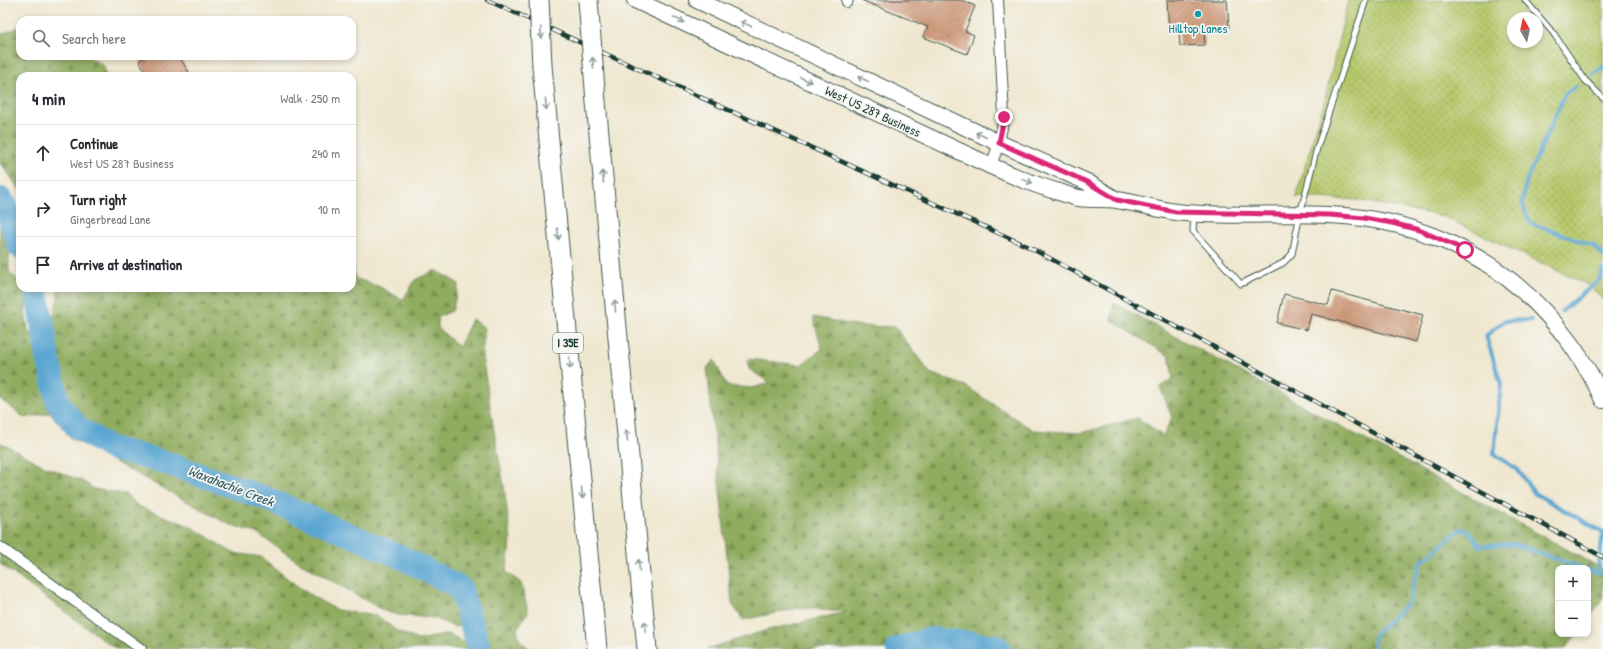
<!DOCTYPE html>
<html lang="en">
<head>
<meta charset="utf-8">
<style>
  :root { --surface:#fff; --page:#f7f7f7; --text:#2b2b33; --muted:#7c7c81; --line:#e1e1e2 }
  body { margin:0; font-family:"Patrick Hand",sans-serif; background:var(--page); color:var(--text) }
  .controls { position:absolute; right:12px; bottom:12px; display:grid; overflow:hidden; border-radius:8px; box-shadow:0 2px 6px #0003 }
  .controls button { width:36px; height:36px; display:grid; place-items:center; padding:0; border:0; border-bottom:1px solid var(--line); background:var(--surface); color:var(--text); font:20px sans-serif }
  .compass { position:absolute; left:1507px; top:12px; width:36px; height:36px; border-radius:50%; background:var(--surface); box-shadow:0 2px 6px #0003; rotate:351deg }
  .stop { position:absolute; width:12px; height:12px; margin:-9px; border:3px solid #db2777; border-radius:50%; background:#fff }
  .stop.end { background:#db2777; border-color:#fff; box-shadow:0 1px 4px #0008 }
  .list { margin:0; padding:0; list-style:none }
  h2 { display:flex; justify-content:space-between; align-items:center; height:52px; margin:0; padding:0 16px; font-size:17px }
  h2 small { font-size:13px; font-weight:400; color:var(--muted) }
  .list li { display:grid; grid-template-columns:26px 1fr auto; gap:12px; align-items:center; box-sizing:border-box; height:56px; padding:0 16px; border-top:1px solid var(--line) }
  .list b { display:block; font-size:15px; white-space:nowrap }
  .list p { margin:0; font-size:13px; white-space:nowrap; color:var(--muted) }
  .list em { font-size:13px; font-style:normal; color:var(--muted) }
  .icon { flex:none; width:22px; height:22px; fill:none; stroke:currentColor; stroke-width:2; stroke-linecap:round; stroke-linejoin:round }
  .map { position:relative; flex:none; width:1603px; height:649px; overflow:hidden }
  .search { position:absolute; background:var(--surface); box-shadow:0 2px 6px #0003; left:16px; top:16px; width:340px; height:44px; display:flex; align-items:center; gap:10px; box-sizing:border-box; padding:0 14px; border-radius:12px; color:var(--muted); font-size:15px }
  .panel { position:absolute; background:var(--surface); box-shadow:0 2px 6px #0003; left:16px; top:72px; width:340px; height:220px; border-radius:12px }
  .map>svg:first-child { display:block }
  .grass { fill:url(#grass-dots); stroke:#6a824f; fill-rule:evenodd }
  .forest { fill:url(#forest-firs); stroke:#587449 }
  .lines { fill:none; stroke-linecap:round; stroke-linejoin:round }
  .stream { stroke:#5aa6d2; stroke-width:4 }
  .river { stroke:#5aa6d2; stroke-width:24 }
  .building { fill:url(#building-hatch) }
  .lane-casing { stroke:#3e564b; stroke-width:7 }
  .street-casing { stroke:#3e564b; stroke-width:12 }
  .primary-casing { stroke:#3e564b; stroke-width:18 }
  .highway-casing { stroke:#3e564b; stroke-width:21 }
  .lane { stroke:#fff; stroke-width:5 }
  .street { stroke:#fff; stroke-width:10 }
  .primary { stroke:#fff; stroke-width:16 }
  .highway { stroke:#fff; stroke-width:19 }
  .rail-casing { stroke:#1f3d34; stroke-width:4.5 }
  .rail { stroke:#f6f6f2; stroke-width:3; stroke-dasharray:9; stroke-linecap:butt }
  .highway-bridge-casing { stroke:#3e564b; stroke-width:21; stroke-linecap:butt }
  .highway-bridge { stroke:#fff; stroke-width:19 }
  .oneway { stroke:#8f9e9a }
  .route { stroke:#db2777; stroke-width:5 }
  .culture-dot { fill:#0f9aa8; stroke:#f6f6f2; stroke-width:1.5 }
  .labels { text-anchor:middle; stroke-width:3.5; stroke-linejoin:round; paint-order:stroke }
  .shield { fill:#f6f6f2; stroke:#60746d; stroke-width:1 }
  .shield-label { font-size:12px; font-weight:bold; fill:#1f3d34 }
  .culture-label { font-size:13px; fill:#0d838f; stroke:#f6f6f2 }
  .street-label { font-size:13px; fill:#1f3d34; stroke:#f6f6f2 }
  .water-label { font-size:14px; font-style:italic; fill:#315c63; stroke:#f6f6f2 }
</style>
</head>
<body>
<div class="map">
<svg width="1603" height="649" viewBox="0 0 1603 649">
  <defs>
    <pattern id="grass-dots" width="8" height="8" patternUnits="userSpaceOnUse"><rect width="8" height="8" fill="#b6c76a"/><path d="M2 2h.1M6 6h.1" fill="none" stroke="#93a358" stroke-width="1.8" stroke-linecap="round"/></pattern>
    <pattern id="forest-firs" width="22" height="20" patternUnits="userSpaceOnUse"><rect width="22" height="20" fill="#90ac5e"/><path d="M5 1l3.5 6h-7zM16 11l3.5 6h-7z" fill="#758d4e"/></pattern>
    <pattern id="building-hatch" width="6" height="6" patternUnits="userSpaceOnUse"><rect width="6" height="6" fill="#d09b7b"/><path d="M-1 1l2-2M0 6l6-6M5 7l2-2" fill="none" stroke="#a88066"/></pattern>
  </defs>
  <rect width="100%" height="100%" fill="#f6f6f2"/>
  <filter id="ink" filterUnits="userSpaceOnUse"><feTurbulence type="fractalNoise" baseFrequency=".025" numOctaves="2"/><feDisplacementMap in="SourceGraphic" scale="8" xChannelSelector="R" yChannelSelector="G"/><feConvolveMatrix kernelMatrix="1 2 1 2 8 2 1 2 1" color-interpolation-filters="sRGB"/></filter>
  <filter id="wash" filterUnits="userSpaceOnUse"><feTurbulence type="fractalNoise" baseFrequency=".012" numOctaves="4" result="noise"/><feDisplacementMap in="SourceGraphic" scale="16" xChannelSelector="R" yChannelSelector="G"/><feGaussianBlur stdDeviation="0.9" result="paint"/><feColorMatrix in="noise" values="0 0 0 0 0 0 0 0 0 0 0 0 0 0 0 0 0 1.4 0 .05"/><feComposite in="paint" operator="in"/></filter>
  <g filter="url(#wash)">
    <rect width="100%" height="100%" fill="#efe7cf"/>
    <path class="grass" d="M1348,0H1603V300L1590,286L1442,216L1357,200L1296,197L1325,99ZM1513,18H1537V42H1513Z"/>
    <path class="forest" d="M20,27V56H87L104,66L106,76H20V132L19,135L20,137V190L3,166L0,164V35Z
      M0,209L7,224L9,252V272L20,282V288H28L25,313L29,335L52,322L58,298V288H352V262L355,278L380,287L403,300L415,280L436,270L459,284L452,311L438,317V328L459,347L472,319L485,328L482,355L494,431L504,486L511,541L506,572L521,583L528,612L517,629L520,641L530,649H484L480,642V623L454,627L435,618L397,615L384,611L294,559L257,533L228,524L71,438L50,413L25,418L0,399Z
      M1114,303L1603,569V599L1588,619V568H1558V634H1577L1565,649H707L764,631L846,612L799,608L743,620L732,604L707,368L714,360L727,386L752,388L770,383L749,369L748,359L801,365L822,349L813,317L859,326L895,327L930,373L966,386L985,399L1033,430L1080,433L1138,418L1163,436L1172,417L1160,387L1173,378L1169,356L1111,320Z
      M0,442L44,466L82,481L94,489L125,494L138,506L190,526L233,553L261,557L292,582L315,598L337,610L376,615L397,631L418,640L449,634L468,645L469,649H116L0,564Z"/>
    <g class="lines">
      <path class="stream" d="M1593,74L1603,67
        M1576,86L1565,94L1527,179L1522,203L1530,223L1594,246L1603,255
        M1562,311L1599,280L1603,269
        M1531,320L1504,321L1486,336L1501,384L1494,454L1518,470L1534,493L1603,532L1598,573L1588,570
        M1373,649L1375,634L1408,603L1420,563L1461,529L1470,532L1480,546L1513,544L1582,568"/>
      <path class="river" d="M0,199L6,207L20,247
        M36,288L47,352L58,403L77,427L110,448L164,462L265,498L403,558L460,588L479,649
        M898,649L931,639L996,646L999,649"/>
    </g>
    <g id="blocks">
      <path class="building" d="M861,0H961L975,6L965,31L974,35L967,54L923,37L928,27Z
        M1167,0H1227L1229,28L1204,30L1205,45L1180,46L1179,31L1169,32Z
        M147,56H179L191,76H148L139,61Z
        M1332,291L1423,315L1416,342L1311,314L1307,330L1277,323L1284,294L1328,305Z"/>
    </g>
  </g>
  <g filter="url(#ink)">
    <use href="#blocks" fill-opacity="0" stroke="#3e564b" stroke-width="1"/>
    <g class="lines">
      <g class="lane-casing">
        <path id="lane" d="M1525,0L1554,34L1585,80L1603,98
          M1194,215L1193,231L1241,284L1283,263L1292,254L1300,214L1317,148L1366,0"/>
      </g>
      <g class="street-casing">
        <path id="street" d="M847,2L848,0
          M991,166L999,143L1004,117L998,0
          M0,547L141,649"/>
      </g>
      <g class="primary-casing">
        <path id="primary" d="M635,0L991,166C1013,176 1035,185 1059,192C1066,194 1072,197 1079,198C1092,200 1105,198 1117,200C1137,203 1156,209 1176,212C1225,218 1279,212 1329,215C1427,219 1512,263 1570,343C1583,361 1594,379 1603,400
          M697,0L999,143L1087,182L1115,199"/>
      </g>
      <g class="highway-casing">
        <path id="highway" d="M542,66L597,649
          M596,102L647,649"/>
      </g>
      <use href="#lane" class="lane"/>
      <use href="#street" class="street"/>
      <use href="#primary" class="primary"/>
      <use href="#highway" class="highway"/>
      <g class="rail-casing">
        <path id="rail" d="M487,0L1027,246L1603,557"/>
      </g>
      <use href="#rail" class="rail"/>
      <g class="highway-bridge-casing">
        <path id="highway-bridge" d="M539,0L542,66
          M588,0L596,102"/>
      </g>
      <use href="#highway-bridge" class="highway-bridge"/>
    </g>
    <defs><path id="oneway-shaft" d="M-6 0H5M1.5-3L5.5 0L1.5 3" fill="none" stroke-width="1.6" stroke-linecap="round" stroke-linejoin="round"/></defs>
    <g class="oneway">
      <use href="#oneway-shaft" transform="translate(679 20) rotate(25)"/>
      <use href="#oneway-shaft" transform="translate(746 24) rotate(-155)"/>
      <use href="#oneway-shaft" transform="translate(541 33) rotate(87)"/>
      <use href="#oneway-shaft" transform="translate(593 63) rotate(-95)"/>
      <use href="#oneway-shaft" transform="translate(863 79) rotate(-155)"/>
      <use href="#oneway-shaft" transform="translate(806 80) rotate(25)"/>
      <use href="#oneway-shaft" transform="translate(546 104) rotate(84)"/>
      <use href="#oneway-shaft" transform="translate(981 135) rotate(-155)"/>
      <use href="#oneway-shaft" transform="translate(603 177) rotate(-95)"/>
      <use href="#oneway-shaft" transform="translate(1027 181) rotate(20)"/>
      <use href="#oneway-shaft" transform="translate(558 234) rotate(85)"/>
      <use href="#oneway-shaft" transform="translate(615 306) rotate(-95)"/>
      <use href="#oneway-shaft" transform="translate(570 363) rotate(85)"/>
      <use href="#oneway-shaft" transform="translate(627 436) rotate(-95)"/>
      <use href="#oneway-shaft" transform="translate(582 493) rotate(85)"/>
      <use href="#oneway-shaft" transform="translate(639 565) rotate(-95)"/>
      <use href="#oneway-shaft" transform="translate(645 627) rotate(-95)"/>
    </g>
  </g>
  <g class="lines" filter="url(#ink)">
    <path class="route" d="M1004,117L999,143L1087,182L1117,200L1176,212L1330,215L1364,218L1392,223L1419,230L1465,250"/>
  </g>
  <circle class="culture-dot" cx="1198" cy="14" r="4"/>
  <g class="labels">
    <rect class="shield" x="553" y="333" width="30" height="20" rx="3"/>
    <g class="shield-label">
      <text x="568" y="347">I 35E</text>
    </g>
    <g class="culture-label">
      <text x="1198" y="33">Hilltop Lanes</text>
    </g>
    <g class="street-label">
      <text transform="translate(873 111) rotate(25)" y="5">West US 287 Business</text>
    </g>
    <g class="water-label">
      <text transform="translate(231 486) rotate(21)" y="5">Waxahachie Creek</text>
    </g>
  </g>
</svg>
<div class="controls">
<button>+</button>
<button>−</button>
</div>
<svg class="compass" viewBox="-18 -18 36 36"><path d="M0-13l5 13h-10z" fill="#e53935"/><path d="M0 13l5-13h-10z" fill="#7c7c81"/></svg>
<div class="stop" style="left:1465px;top:250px"></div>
<div class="stop end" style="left:1004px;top:117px"></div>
<div class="search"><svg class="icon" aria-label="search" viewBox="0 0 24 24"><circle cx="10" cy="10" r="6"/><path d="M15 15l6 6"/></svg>Search here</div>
<section class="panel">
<h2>4 min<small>Walk · 250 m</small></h2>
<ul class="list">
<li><svg class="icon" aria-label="ahead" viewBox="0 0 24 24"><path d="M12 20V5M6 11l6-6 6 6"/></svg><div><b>Continue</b><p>West US 287 Business</p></div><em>240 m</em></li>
<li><svg class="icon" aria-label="right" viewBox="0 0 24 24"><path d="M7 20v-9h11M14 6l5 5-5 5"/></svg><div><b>Turn right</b><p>Gingerbread Lane</p></div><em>10 m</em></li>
<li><svg class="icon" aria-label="arrive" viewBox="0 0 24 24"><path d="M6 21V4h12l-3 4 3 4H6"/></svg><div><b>Arrive at destination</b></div></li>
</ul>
</section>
</div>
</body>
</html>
